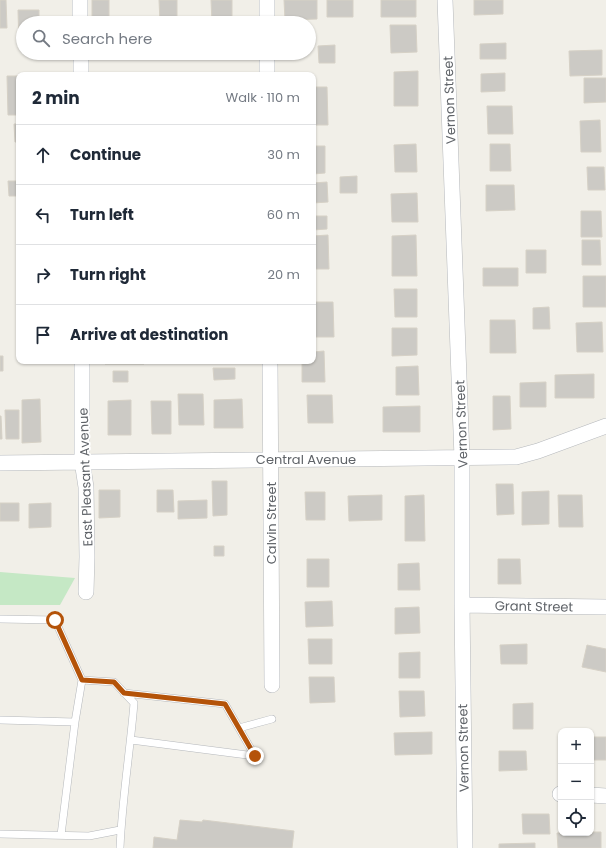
<!DOCTYPE html>
<html lang="en">
<head>
<meta charset="utf-8">
<style>
  :root { --surface:#fff; --page:#f6f6f7; --text:#1f2937; --muted:#747a83; --line:#e0e1e3 }
  body { margin:0; font-family:Poppins,sans-serif; background:var(--page); color:var(--text) }
  .controls { position:absolute; right:12px; bottom:12px; display:grid; overflow:hidden; border-radius:8px; box-shadow:0 1px 3px #0004 }
  .controls button { width:36px; height:36px; display:grid; place-items:center; padding:0; border:0; border-bottom:1px solid var(--line); background:var(--surface); color:var(--text); font:20px sans-serif }
  .stop { position:absolute; width:12px; height:12px; margin:-9px; border:3px solid #b45309; border-radius:50%; background:#fff }
  .stop.end { background:#b45309; border-color:#fff; box-shadow:0 1px 4px #0008 }
  .list { margin:0; padding:0; list-style:none }
  h2 { display:flex; justify-content:space-between; align-items:center; height:52px; margin:0; padding:0 16px; font-size:17px }
  h2 small { font-size:13px; font-weight:400; color:var(--muted) }
  .list li { display:grid; grid-template-columns:26px 1fr auto; gap:12px; align-items:center; box-sizing:border-box; height:60px; padding:0 16px; border-top:1px solid var(--line) }
  .list b { display:block; font-size:15px; white-space:nowrap }
  .list em { font-size:13px; font-style:normal; color:var(--muted) }
  .icon { flex:none; width:22px; height:22px; fill:none; stroke:currentColor; stroke-width:2; stroke-linecap:round; stroke-linejoin:round }
  .map { position:relative; flex:none; width:606px; height:848px; overflow:hidden }
  .search { position:absolute; background:var(--surface); box-shadow:0 1px 3px #0004; left:16px; top:16px; width:300px; height:44px; display:flex; align-items:center; gap:10px; box-sizing:border-box; padding:0 14px; border-radius:22px; color:var(--muted); font-size:15px }
  .panel { position:absolute; background:var(--surface); box-shadow:0 1px 3px #0004; left:16px; top:72px; width:300px; height:292px; border-radius:8px }
  .map>svg:first-child { display:block }
  .green { fill:#c5e8c5 }
  .building { fill:#cccac5; stroke:#d6d1c6 }
  .lines { fill:none; stroke-linecap:round; stroke-linejoin:round }
  .service-casing { stroke:#b5b8bc; stroke-width:8 }
  .minor-casing { stroke:#b5b8bc; stroke-width:16 }
  .service { stroke:#fff; stroke-width:7 }
  .minor { stroke:#fff; stroke-width:15 }
  .route { stroke:#b45309; stroke-width:5 }
  .labels { text-anchor:middle; stroke-width:3.5; stroke-linejoin:round; paint-order:stroke }
  .street-label { font-size:13px; fill:#5f6368; stroke:#fff }
</style>
</head>
<body>
<div class="map">
<svg width="606" height="848" viewBox="0 0 606 848">
  <rect width="100%" height="100%" fill="#f1efe8"/>
  <path class="green" d="M0,572L75,578L60,605H0Z"/>
  <path class="building" d="M0,0H6L7,28H0Z
    M92,0H109V23H92Z
    M159,0H177V23H160Z
    M211,0H232V23H212Z
    M284,0H317V19L285,20Z
    M327,0H353V17H327Z
    M381,0H416V17H381Z
    M474,0H503V14L474,15Z
    M18,10H39V23H23V48H19Z
    M390,25H416L417,52L391,53Z
    M506,43V59H480V44Z
    M335,45V63H319L318,46Z
    M602,50V75L570,76L569,51Z
    M418,71V106H394V72Z
    M505,73V91L481,92V74Z
    M7,76H19V115H8Z
    M584,78H606V102L584,103Z
    M313,87H327L328,125H313Z
    M487,106H512L513,134H488Z
    M600,120L601,152H581L580,121Z
    M14,124H19V142H15Z
    M416,144L417,172H395L394,145Z
    M490,144H510L511,171H490Z
    M313,146H325V173L313,174Z
    M587,167H604L605,190H588Z
    M357,176V193H340V177Z
    M8,181H19V196H9Z
    M327,182L328,202L313,203V183Z
    M486,185H514L515,210L486,211Z
    M417,193L418,222H392L391,194Z
    M17,209H19V231H17Z
    M581,211H601L602,237H581Z
    M313,216H327V229L313,230Z
    M328,235L329,269H313V236Z
    M416,235L417,276H392V236Z
    M582,240H600L601,265H582Z
    M526,250H546V273H526Z
    M483,268H518V286H483Z
    M583,276H606V307H583Z
    M17,279H19V327H18Z
    M394,289H417V317H395Z
    M313,302H333L334,337H313Z
    M549,307L550,329H533V308Z
    M490,320H515L516,353H490Z
    M602,322L603,352H577L576,323Z
    M392,328H417V355L392,356Z
    M324,351L325,382H302V361H313V352Z
    M0,356H3V371H0Z
    M105,361H144V364H105Z
    M418,366L419,395H396V367Z
    M213,368H235V379L214,380Z
    M113,371H128V382H113Z
    M594,374V398H555V375Z
    M546,382V407H520V383Z
    M178,394H203L204,425H179Z
    M307,395H332L333,423H308Z
    M493,396H510L511,429L493,430Z
    M40,399L41,442L22,443V400Z
    M242,399L243,428H214V400Z
    M131,400V435H108V401Z
    M151,401H171V434H152Z
    M420,406V432H383V407Z
    M5,410H19V439H6Z
    M0,416H1L2,439H0Z
    M212,481H227V515L213,516Z
    M496,484H513L514,514L497,515Z
    M99,490H120V517L99,518Z
    M157,490H173L174,512H157Z
    M549,491V524L522,525V492Z
    M305,492H325V520H306Z
    M382,495V520L349,521L348,496Z
    M424,495L425,541H405V496Z
    M558,495H582L583,527H559Z
    M207,500V518L178,519V501Z
    M0,503H19V521H0Z
    M51,503V527L29,528V504Z
    M214,546H224V556H214Z
    M307,559H329V587H307Z
    M498,559H520L521,584H498Z
    M419,563L420,590H398V564Z
    M332,601L333,626L306,627L305,602Z
    M419,607L420,633L395,634V608Z
    M308,639H332V664H309Z
    M527,644V664H501L500,645Z
    M587,645L606,649V672L582,667Z
    M420,652V678H399V653Z
    M309,677H334L335,702L310,703Z
    M399,691H424L425,716L400,717Z
    M533,703V729H513V704Z
    M432,732V754L395,755L394,733Z
    M591,737H606V760H591Z
    M499,751H526L527,770L499,771Z
    M522,814H549L550,834H523Z
    M180,820L202,822L203,820L294,831L292,848H153L154,837L177,840Z
    M591,832H601V848H558L557,833Z
    M535,843V848H499V844Z"/>
  <g class="lines">
    <g class="service-casing">
      <path id="service" d="M0,619L55,620L82,680
        M124,693L225,704L255,756L131,740
        M0,720L75,722L82,680L114,682L134,703C130,752 122,800 120,848
        M239,728L272,719
        M0,834L89,836L120,830
        M61,835L75,722"/>
    </g>
    <g class="minor-casing">
      <path id="minor" d="M80,0V23
        M267,0V23
        M445,0L462,458V605L465,848
        M81,53V75
        M267,53V75
        M82,361V461L86,487L87,557L86,592
        M270,361L272,685
        M0,463L516,457L538,451L606,426
        M462,605L606,607
        M560,794H561
        M591,795L606,796"/>
    </g>
    <use href="#service" class="service"/>
    <use href="#minor" class="minor"/>
  </g>
  <g class="lines">
    <path class="route" d="M55,620L82,680L114,682L124,693L225,704L255,756"/>
  </g>
  <g class="labels">
    <g class="street-label">
      <text transform="translate(449 100) rotate(-92)" y="5">Vernon Street</text>
      <text transform="translate(461 424) rotate(-92)" y="5">Vernon Street</text>
      <text x="306" y="464">Central Avenue</text>
      <text transform="translate(85 477) rotate(-92)" y="5">East Pleasant Avenue</text>
      <text transform="translate(271 523) rotate(-90)" y="5">Calvin Street</text>
      <text transform="translate(534 606) rotate(1)" y="5">Grant Street</text>
      <text transform="translate(463 748) rotate(-91)" y="5">Vernon Street</text>
    </g>
  </g>
</svg>
<div class="controls">
<button>+</button>
<button>−</button>
<button><svg class="icon" aria-label="locate" viewBox="0 0 24 24"><circle cx="12" cy="12" r="6"/><path d="M12 2v4M12 18v4M2 12h4M18 12h4"/></svg></button>
</div>
<div class="stop" style="left:55px;top:620px"></div>
<div class="stop end" style="left:255px;top:756px"></div>
<div class="search"><svg class="icon" aria-label="search" viewBox="0 0 24 24"><circle cx="10" cy="10" r="6"/><path d="M15 15l6 6"/></svg>Search here</div>
<section class="panel">
<h2>2 min<small>Walk · 110 m</small></h2>
<ul class="list">
<li><svg class="icon" aria-label="ahead" viewBox="0 0 24 24"><path d="M12 20V5M6 11l6-6 6 6"/></svg><div><b>Continue</b></div><em>30 m</em></li>
<li><svg class="icon" aria-label="left" viewBox="0 0 24 24"><path d="M17 20v-9H6M10 6l-5 5 5 5"/></svg><div><b>Turn left</b></div><em>60 m</em></li>
<li><svg class="icon" aria-label="right" viewBox="0 0 24 24"><path d="M7 20v-9h11M14 6l5 5-5 5"/></svg><div><b>Turn right</b></div><em>20 m</em></li>
<li><svg class="icon" aria-label="arrive" viewBox="0 0 24 24"><path d="M6 21V4h12l-3 4 3 4H6"/></svg><div><b>Arrive at destination</b></div></li>
</ul>
</section>
</div>
</body>
</html>
